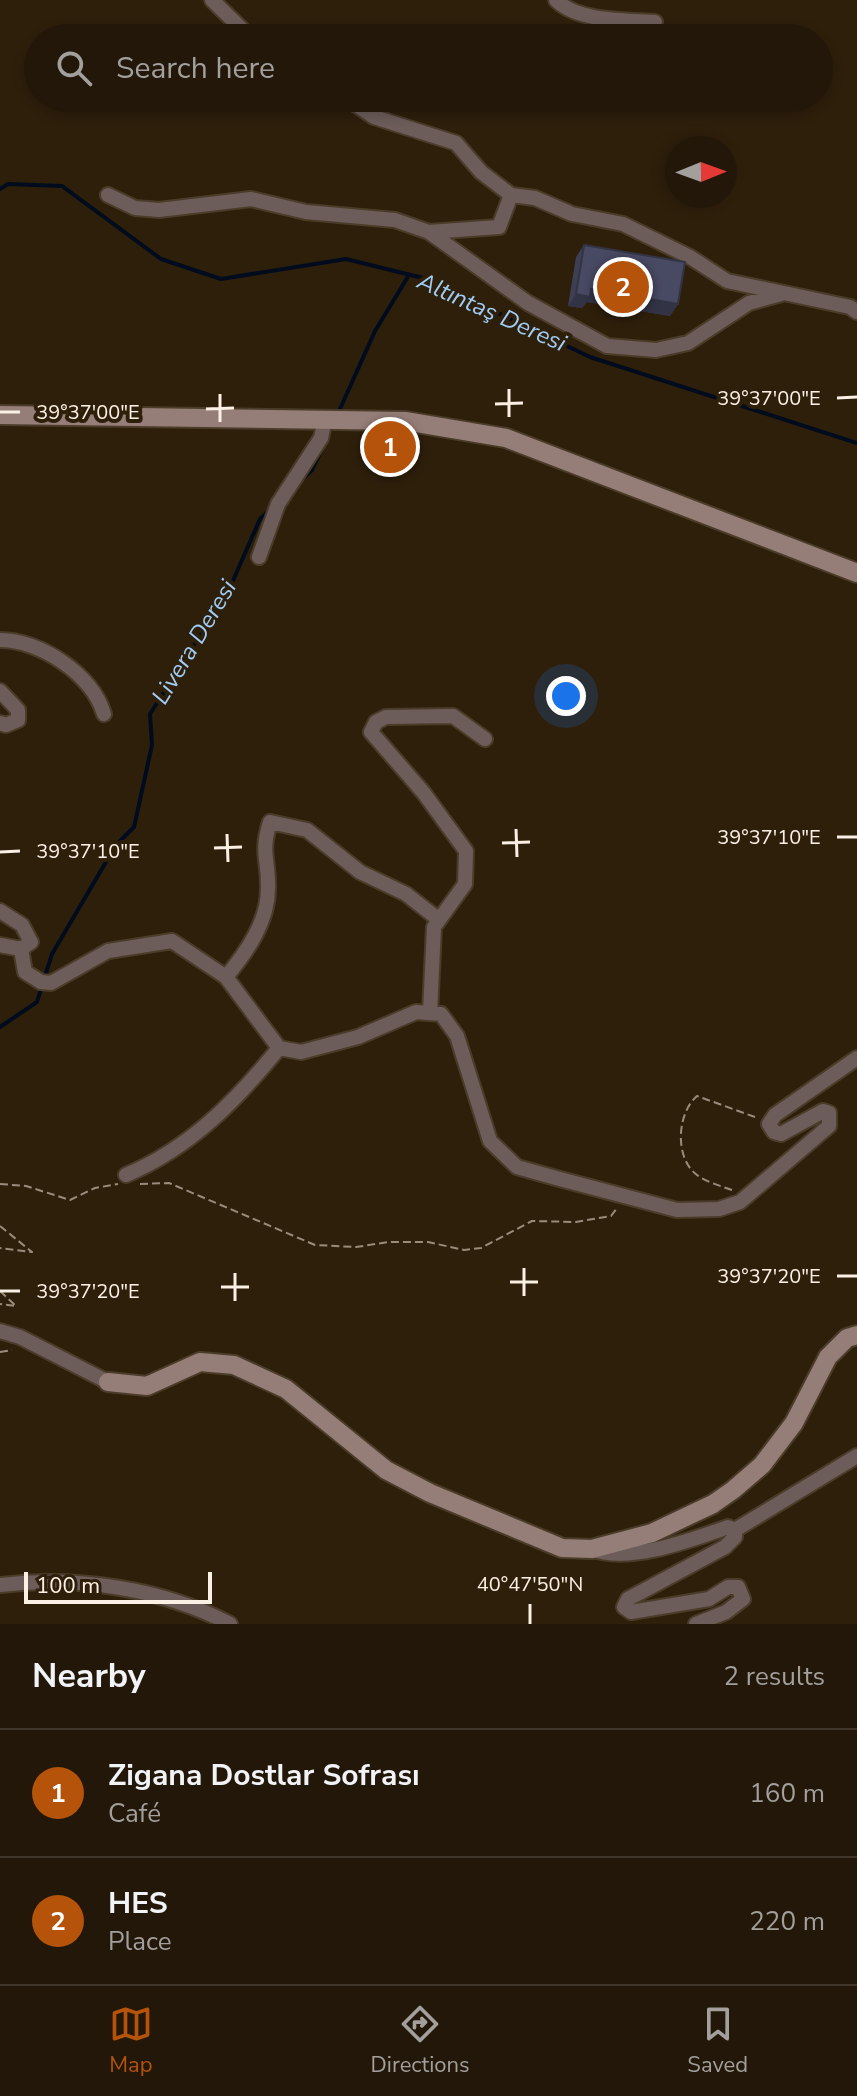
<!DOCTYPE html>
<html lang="en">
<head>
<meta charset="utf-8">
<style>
  :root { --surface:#221708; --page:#2a2012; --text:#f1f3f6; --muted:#a29f9c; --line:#3f3629; --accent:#b45309 }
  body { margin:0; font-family:"Nunito Sans",sans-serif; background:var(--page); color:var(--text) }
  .compass { position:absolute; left:665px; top:136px; width:72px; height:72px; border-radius:50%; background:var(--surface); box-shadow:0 4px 12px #0003; rotate:89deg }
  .scale { position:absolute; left:24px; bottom:20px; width:188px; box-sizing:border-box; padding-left:8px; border:4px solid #fbf0e4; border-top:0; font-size:22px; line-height:28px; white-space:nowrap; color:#fbf0e4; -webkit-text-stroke:6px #2e1f0b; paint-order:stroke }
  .you { position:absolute; left:566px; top:696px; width:28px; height:28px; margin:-20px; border:6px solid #fff; border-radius:50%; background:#1a73e8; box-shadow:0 0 0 12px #1a73e833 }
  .badge { display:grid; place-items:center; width:52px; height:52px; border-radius:50%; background:var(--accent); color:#fff; font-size:26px; font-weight:700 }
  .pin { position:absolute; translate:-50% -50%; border:4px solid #fff; box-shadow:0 2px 8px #0006 }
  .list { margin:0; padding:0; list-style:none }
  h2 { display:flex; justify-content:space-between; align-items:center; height:104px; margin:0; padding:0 32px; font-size:34px }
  h2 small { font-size:26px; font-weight:400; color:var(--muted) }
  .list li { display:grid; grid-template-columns:52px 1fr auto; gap:24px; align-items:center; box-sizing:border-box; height:128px; padding:0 32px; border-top:2px solid var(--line) }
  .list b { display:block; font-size:30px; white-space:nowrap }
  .list p { margin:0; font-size:26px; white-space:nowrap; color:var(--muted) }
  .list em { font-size:26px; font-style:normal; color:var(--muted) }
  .icon { flex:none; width:44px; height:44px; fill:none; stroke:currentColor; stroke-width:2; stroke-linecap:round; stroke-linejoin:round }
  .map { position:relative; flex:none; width:857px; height:1624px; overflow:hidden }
  .search { position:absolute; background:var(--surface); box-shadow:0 4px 12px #0003; left:24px; right:24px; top:24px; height:88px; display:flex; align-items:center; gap:20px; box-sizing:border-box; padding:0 28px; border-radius:44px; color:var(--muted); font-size:30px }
  .sheet { height:360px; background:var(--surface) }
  nav { display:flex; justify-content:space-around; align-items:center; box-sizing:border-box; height:112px; border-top:2px solid var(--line); background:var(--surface); font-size:22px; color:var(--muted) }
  nav a { display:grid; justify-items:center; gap:4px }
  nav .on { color:var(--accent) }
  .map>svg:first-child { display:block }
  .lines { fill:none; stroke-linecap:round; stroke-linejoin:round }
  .stream { stroke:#000c1d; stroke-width:4 }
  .street-casing { stroke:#4b3c29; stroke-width:18 }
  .secondary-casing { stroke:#4b3c29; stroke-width:22 }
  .path { stroke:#998c7c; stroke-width:2; stroke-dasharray:8 4; stroke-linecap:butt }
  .street { stroke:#6c5d5a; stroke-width:14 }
  .secondary { stroke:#967e78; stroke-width:18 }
  .wall { fill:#3e3f54 }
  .shaded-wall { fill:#323345 }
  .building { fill:#484962; stroke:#323345; stroke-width:2 }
  .ticks { fill:none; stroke:#fbf0e4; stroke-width:3 }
  .labels { text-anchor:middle; stroke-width:8; stroke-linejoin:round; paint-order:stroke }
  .water-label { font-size:24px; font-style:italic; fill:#a0ccf6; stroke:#2e1f0b }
  .ticks-label { font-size:20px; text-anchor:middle; fill:#fbf0e4; stroke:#2e1f0b; stroke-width:8; stroke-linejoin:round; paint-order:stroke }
</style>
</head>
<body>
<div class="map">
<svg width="857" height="1624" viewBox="0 0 857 1624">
  <rect width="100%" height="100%" fill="#2e1f0b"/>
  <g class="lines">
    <path class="stream" d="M0,189L8,184L62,186L161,259L221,279L346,259L427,279L590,357L857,443
      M340,409L375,331L409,275
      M299,482L312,470L323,447
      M0,1027L37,1002L52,954L116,845L134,827L152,745L150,714L228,592L260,519L270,510"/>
    <g class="street-casing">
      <path id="street" d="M212,0L251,38
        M556,0C578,22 626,20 655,22
        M346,98L374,117L456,143L481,172L511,195L535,198L572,214L623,224L690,257L727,281L850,307L857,312
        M108,195L135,208L159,210L251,199L306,212L395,220L429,232L528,303L607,346L656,350L688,343L749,303L781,294
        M429,232L499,227L511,195
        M259,557L278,504L321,438L325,419
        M0,640C40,640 92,674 104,714
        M0,691L18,710V720L6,725L0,723
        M0,911L22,925L31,942L21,949L0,945
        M21,949L25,972L41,982L51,983L108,951L172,941L226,977L279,1048C236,1101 190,1148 126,1175
        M226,977C246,953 268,922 268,889C269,859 260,854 270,822L307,830L360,872L406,894L438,919
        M430,1013L434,927L465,884L466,851L423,792L371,732L376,722L386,717L453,716L485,739
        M279,1048L301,1052L358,1037L416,1012L441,1014L457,1036L490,1141L517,1167L556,1178L677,1210L719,1209L740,1202L829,1126V1113L823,1111L781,1134L774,1132L769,1124L775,1115L857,1058
        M0,1331L20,1337L108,1382
        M592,1549C628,1564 691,1540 728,1527L735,1530L857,1456
        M0,1585C76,1576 162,1588 230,1624
        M696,1624L726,1612L743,1599L738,1587H728L709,1599L631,1612L624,1607L628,1599L725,1547L735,1537V1530"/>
    </g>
    <g class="secondary-casing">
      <path id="secondary" d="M0,415L405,421L506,438L857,573
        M108,1382L147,1386L200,1362L234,1365L286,1389L386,1470L430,1493L562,1548L592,1549L652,1533L713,1504L733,1490L762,1465L794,1423L828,1357L847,1338L857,1335"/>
    </g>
    <path class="path" d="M0,1184L26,1186L70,1200L95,1188L118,1184
      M140,1184L169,1183L315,1245L356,1247L389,1242H428L464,1250L481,1248L532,1221L576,1222L611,1216L617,1208
      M732,1190C721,1186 706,1182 697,1175C674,1158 677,1113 697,1096L755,1117
      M0,1226L32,1252L0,1248
      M0,1291L16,1306L0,1304
      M0,1352L12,1350"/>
    <use href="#street" class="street"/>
    <use href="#secondary" class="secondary"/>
  </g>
  <path class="wall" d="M584,245L678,304L670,316L587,302L582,308L568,306L576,257Z"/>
  <path class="shaded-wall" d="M591,289L678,304L670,316L587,302L582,308L568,306L576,294Z"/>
  <path class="building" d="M584,245L685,262L678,304L591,289L590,297L576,294Z"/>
  <path class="ticks" d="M509,389V417M220,394V422M837,398L857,397M495,404L523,403M206,409L234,408M0,412H20M516,829L517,857M227,834L228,862M837,837H857M502,843L530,842M214,848L242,847M0,852L20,851M524,1268V1296M235,1273V1301M837,1276H857M510,1282H538M221,1287H249M0,1291H20M530,1604V1624"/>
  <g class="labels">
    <g class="water-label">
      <text transform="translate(492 312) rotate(24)" y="8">Altıntaş Deresi</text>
      <text transform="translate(194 642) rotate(-59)" y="8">Livera Deresi</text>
    </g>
  </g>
  <g class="ticks-label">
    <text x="769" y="405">39°37'00"E</text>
    <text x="88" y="419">39°37'00"E</text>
    <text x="769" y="844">39°37'10"E</text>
    <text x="88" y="858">39°37'10"E</text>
    <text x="769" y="1283">39°37'20"E</text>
    <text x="88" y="1298">39°37'20"E</text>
    <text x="530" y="1591">40°47'50"N</text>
  </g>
</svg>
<svg class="compass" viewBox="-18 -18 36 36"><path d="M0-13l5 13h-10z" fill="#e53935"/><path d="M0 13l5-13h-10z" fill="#a29f9c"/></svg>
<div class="scale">100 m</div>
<div class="you"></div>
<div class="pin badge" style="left:390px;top:447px">1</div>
<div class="pin badge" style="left:623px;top:287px">2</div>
<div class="search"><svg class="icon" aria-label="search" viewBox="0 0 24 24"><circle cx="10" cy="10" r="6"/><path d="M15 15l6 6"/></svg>Search here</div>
</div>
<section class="sheet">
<h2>Nearby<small>2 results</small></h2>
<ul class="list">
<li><span class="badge">1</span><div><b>Zigana Dostlar Sofrası</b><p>Café</p></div><em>160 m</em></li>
<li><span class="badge">2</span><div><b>HES</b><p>Place</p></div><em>220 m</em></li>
</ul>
</section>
<nav>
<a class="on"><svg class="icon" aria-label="map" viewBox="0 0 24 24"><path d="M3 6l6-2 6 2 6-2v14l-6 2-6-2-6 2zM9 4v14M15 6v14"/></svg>Map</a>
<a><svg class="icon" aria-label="directions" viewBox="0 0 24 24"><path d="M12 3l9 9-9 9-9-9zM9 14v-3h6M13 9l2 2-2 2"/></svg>Directions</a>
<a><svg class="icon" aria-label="saved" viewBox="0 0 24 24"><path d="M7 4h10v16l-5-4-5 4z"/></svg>Saved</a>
</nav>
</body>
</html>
